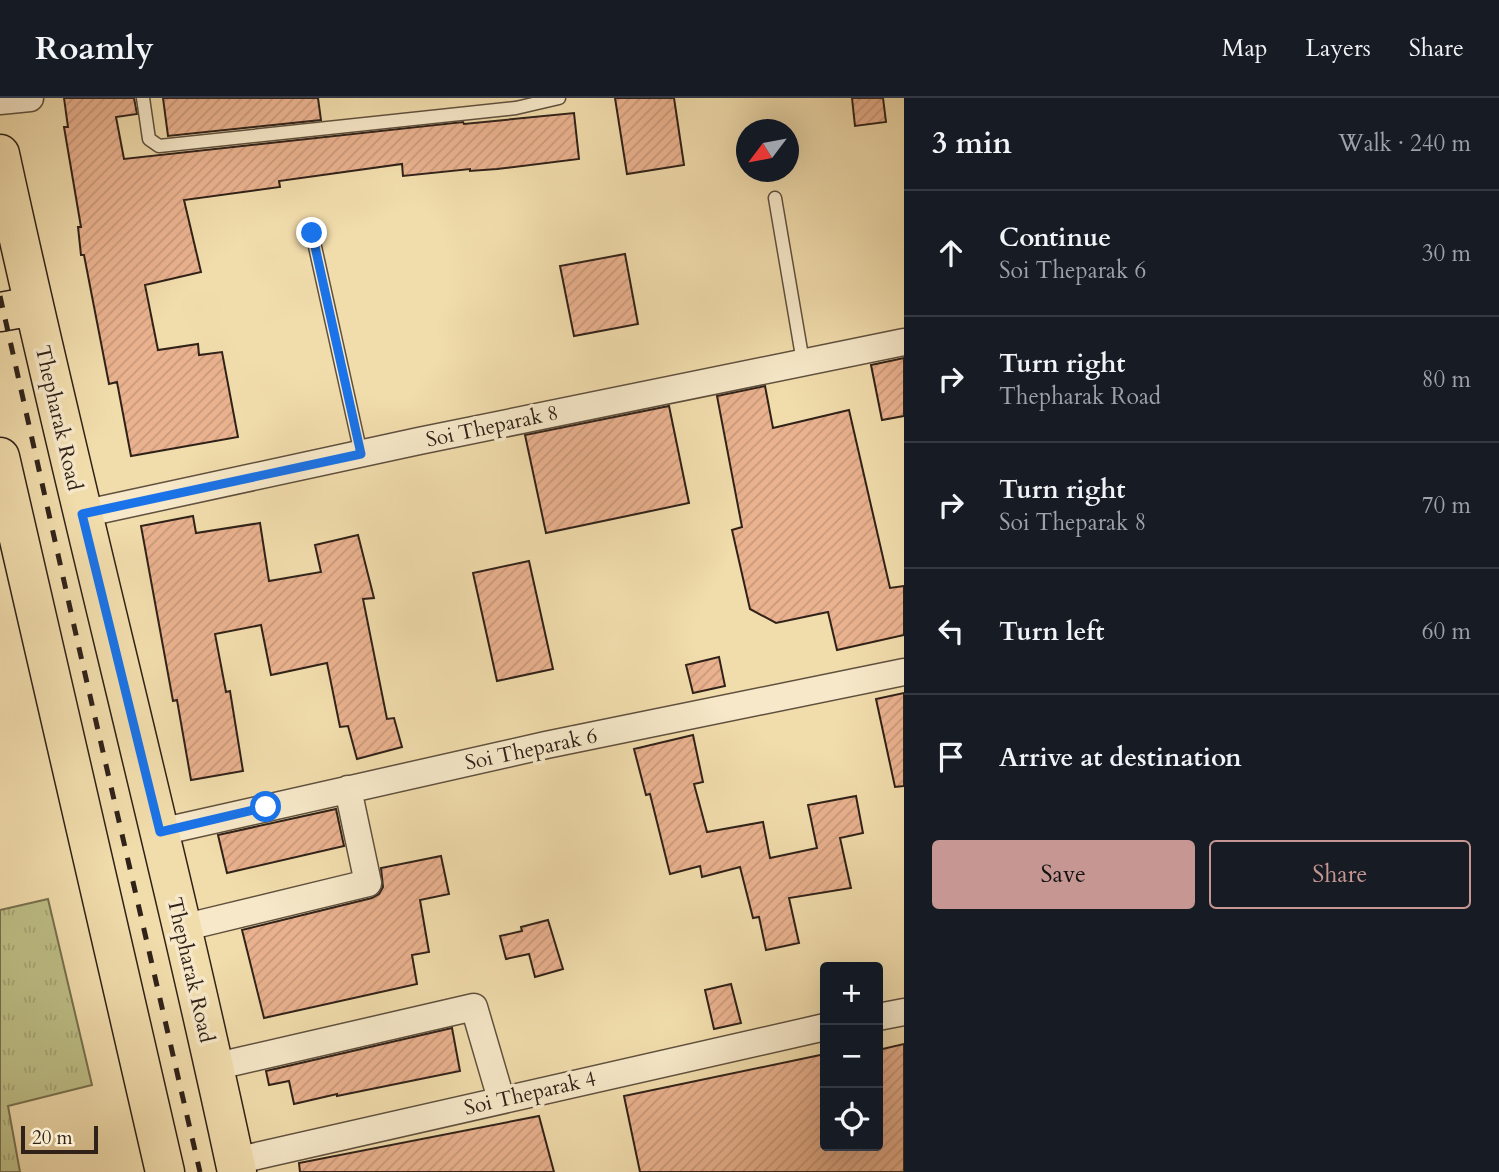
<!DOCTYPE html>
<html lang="en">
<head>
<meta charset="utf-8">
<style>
  :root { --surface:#171b24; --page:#20242c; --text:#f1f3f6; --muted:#9ea1a6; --line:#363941; --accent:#c59692 }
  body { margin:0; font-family:Cardo,serif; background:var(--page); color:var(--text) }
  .controls { position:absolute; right:21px; bottom:21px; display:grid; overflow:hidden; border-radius:7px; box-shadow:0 7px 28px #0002 }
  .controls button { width:63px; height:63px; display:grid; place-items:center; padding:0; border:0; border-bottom:2px solid var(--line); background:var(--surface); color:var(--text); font:35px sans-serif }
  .compass { position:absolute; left:736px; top:21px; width:63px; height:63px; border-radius:50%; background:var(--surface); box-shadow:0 7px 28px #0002; rotate:238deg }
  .scale { position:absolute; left:21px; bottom:18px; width:77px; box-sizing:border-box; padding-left:7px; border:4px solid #302219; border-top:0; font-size:19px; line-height:24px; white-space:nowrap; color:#302219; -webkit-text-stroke:5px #f6e8c9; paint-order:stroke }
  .stop { position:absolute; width:21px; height:21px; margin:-16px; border:5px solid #1a73e8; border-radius:50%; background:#fff }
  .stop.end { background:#1a73e8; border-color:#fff; box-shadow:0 2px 7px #0008 }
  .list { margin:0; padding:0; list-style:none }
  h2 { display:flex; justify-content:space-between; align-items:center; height:91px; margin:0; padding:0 28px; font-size:30px }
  h2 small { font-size:23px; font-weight:400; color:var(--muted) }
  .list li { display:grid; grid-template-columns:46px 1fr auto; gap:21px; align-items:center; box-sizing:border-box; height:126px; padding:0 28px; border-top:2px solid var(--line) }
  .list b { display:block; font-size:26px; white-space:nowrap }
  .list p { margin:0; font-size:23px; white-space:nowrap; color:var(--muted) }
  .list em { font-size:23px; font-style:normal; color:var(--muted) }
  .actions { display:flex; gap:14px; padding:21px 28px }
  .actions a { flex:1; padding:16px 0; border:2px solid var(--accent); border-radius:7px; text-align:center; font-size:24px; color:var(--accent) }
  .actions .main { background:var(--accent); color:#111 }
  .icon { flex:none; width:38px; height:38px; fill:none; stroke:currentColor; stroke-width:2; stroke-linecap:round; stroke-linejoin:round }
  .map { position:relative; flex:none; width:904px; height:1074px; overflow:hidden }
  header { display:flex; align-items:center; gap:42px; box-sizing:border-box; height:98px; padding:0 35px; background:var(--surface); border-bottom:2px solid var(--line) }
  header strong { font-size:33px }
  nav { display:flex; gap:38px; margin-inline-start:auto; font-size:24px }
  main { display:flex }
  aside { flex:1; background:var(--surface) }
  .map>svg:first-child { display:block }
  .grass { fill:url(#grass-tufts); stroke:#777050; stroke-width:2 }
  .building { fill:url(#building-hatch); stroke:#302219; stroke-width:2 }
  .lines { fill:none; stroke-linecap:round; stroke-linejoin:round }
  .lane-casing { stroke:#60503e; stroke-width:15 }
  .street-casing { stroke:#60503e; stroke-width:29 }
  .primary-casing { stroke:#302219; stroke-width:41 }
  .lane { stroke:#f6e8c9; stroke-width:12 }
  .street { stroke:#f6e8c9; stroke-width:26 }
  .primary { stroke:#f1dcac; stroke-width:38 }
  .rail { stroke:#302219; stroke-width:5; stroke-dasharray:12 12; stroke-linecap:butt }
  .route { stroke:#1a73e8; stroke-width:9 }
  .labels { text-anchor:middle; stroke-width:7; stroke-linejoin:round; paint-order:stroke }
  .street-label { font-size:21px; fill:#302219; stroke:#f6e8c9 }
</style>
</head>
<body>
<header>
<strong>Roamly</strong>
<nav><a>Map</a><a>Layers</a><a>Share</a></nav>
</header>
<main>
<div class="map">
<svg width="904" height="1074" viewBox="0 0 904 1074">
  <defs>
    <pattern id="grass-tufts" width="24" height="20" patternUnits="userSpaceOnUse" patternTransform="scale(1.75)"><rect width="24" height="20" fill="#bebf87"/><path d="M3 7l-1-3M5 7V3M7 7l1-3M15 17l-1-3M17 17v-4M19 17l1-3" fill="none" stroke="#a4a474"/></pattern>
    <pattern id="building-hatch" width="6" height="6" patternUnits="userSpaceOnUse" patternTransform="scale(1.75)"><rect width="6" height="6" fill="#eab28f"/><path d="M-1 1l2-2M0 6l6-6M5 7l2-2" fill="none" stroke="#c9997b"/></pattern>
  </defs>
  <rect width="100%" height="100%" fill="#f1dcac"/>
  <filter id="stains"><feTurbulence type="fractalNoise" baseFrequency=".00286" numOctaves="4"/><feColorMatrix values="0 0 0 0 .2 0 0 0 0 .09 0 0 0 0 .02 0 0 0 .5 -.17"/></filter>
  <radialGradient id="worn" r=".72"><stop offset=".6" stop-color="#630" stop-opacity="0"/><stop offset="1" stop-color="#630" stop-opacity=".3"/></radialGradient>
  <path class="grass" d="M48,801L92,987L8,1008L20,1074H0V812Z"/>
  <path class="building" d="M64,0H134L137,16L116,19L124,61L463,24L464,26L574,15L579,61L497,71L470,73V71L403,78L402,66L279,83L280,89L184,102L201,174L145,187L158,252L198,246L199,257L222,254L238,339L131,358L117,284L109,286L84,157H81L78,129H81L64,29H68Z
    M163,0H318L321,22L168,38Z
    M615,0H674L684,67L627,76Z
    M852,0H883L886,24L855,28Z
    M625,156L638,226L574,238L560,168Z
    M904,260V318L882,322L871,267Z
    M765,288L773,330L849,312L890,490L904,488V537L837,552L828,514L776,525L750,511L732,432L742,429L717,298Z
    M669,308L689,405L546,435L525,337Z
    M193,418L196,435L260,425L269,483L321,474L315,447L358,437L374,500L363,501L387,621L394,620L402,649L357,661L348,628L340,629L327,565L271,577L261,527L215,536L226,594L230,593L243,673L191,682L177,602L173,603L141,428Z
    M529,463L553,571L497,583L473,475Z
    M719,559L725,588L693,595L686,567Z
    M904,595V688L895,689L876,601Z
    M693,637L703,684L694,686L707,734L763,724L770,760L817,750L808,707L856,698L863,735L840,740L851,790L789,800L799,845L766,852L759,819L753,820L740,769L702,779L700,768L670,776L650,696L646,697L634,651Z
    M336,711L344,748L227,775L218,737Z
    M441,758L449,796L420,802L429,854L412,857L417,886L264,920L242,832L372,800L379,796L383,789L381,770Z
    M548,822L563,871L535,879L529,856L506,861L500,838L522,833L521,829Z
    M731,886L741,925L714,931L705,892Z
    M452,930L460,973L337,998V996L294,1006L289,983L269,987L266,973Z
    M904,946V1074H640L624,998L825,956V1048H878V952Z
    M539,1018L554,1074H300L299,1065Z"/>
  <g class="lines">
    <g class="lane-casing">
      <path id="lane" d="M143,0L149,41L159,48L516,10L559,0
        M775,100L803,264
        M312,135L361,356"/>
    </g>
    <g class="street-casing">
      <path id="street" d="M0,3L30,0
        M82,416L419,343L904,244
        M160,734L546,647L904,574
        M182,830L368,785L348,691
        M878,919L904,914
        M213,969L474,909L501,1001
        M235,1063L825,929"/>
    </g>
    <g class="primary-casing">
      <path id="primary" d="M0,56C74,397 164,733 237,1074
        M0,214L33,208
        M0,359L165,1074"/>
    </g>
    <use href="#lane" class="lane"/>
    <use href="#street" class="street"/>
    <use href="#primary" class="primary"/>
    <path class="rail" d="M0,198L79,550L200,1074"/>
  </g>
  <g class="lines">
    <path class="route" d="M266,709L160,734L82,416L361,356L312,135"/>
  </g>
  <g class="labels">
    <g class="street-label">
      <text transform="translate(59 320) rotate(77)" y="7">Thepharak Road</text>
      <text transform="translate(492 328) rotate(-12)" y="7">Soi Theparak 8</text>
      <text transform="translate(531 651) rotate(-12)" y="7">Soi Theparak 6</text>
      <text transform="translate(191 872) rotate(77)" y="7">Thepharak Road</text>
      <text transform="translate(530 995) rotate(-13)" y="7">Soi Theparak 4</text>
    </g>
  </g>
  <rect width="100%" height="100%" filter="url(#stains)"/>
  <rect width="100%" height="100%" fill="url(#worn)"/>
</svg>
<div class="controls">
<button>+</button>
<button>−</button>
<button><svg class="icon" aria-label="locate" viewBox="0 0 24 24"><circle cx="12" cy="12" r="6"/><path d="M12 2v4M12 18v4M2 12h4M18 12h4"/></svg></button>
</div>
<svg class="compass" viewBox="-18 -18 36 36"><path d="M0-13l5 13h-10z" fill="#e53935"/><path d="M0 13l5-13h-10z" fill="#9ea1a6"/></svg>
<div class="scale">20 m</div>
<div class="stop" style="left:266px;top:709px"></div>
<div class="stop end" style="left:312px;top:135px"></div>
</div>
<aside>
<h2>3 min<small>Walk · 240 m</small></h2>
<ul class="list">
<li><svg class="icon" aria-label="ahead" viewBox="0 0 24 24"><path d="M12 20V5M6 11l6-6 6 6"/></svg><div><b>Continue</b><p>Soi Theparak 6</p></div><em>30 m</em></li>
<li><svg class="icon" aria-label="right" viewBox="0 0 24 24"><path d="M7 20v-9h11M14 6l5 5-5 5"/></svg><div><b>Turn right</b><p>Thepharak Road</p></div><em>80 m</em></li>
<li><svg class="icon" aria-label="right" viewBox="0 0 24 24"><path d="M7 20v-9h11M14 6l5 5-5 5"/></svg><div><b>Turn right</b><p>Soi Theparak 8</p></div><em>70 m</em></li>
<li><svg class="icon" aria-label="left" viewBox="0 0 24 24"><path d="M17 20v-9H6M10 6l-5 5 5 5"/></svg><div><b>Turn left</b></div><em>60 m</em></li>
<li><svg class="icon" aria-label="arrive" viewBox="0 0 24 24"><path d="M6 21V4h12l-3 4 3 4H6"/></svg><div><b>Arrive at destination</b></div></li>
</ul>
<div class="actions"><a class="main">Save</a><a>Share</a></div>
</aside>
</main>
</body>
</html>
